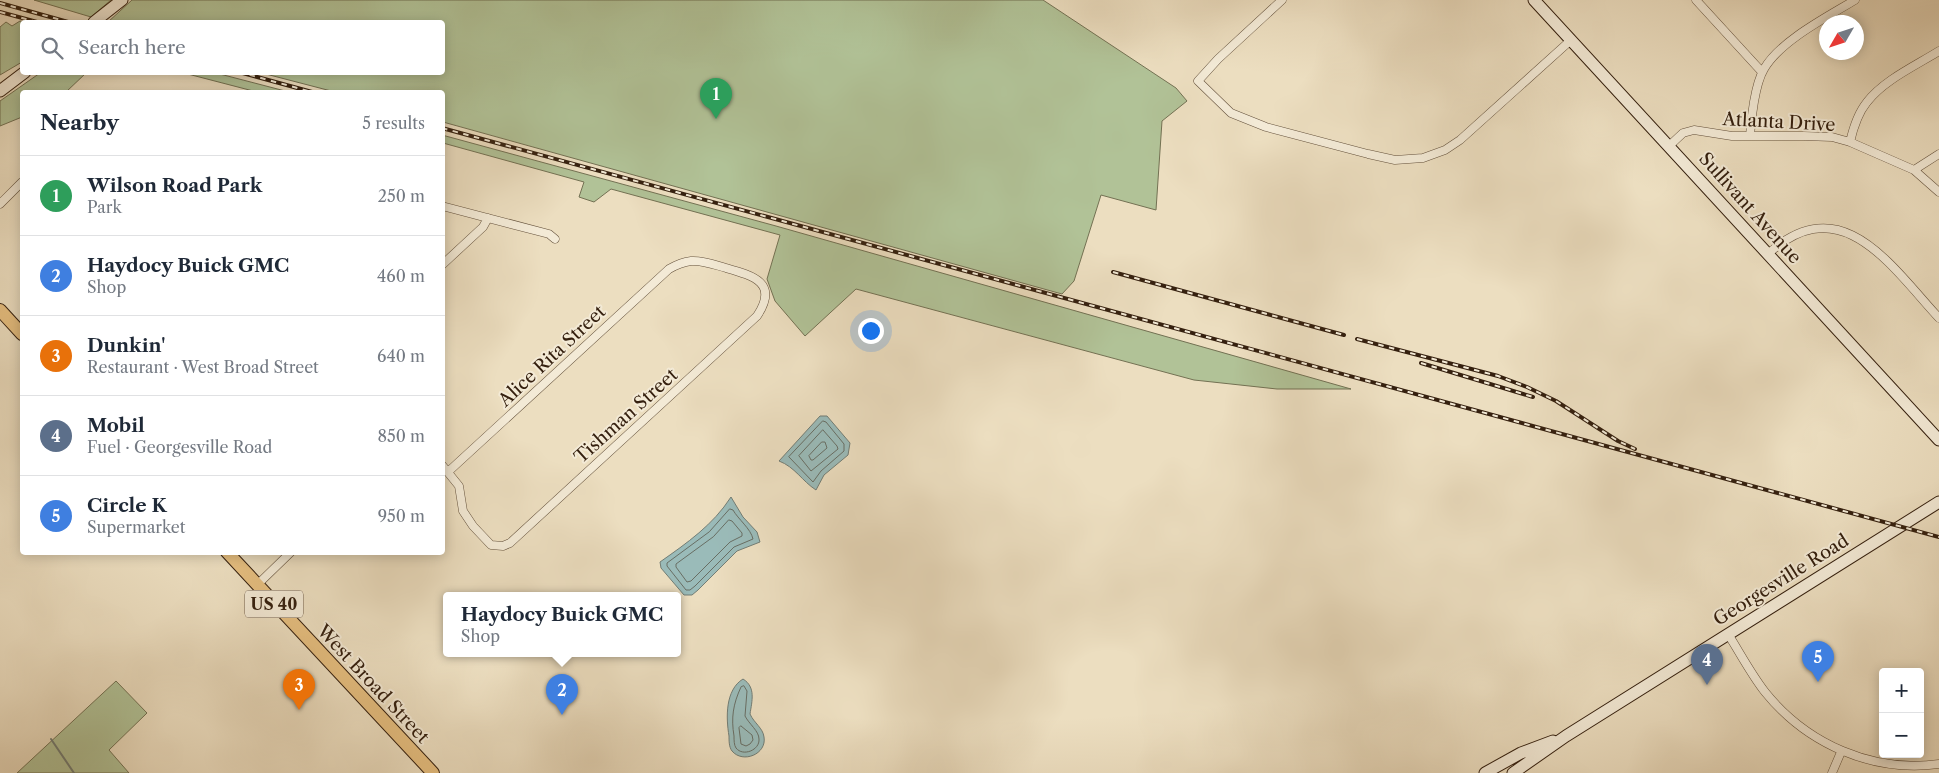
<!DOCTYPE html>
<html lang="en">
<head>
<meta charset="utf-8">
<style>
  :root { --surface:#fff; --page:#f2f2f3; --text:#1f2937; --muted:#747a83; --line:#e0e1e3; --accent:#0b8043 }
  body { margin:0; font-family:"Libre Caslon Text",serif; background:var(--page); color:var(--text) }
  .controls { position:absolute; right:15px; bottom:15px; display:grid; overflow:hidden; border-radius:5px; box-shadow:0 2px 12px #0003 }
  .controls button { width:45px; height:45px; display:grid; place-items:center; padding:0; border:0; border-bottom:1px solid var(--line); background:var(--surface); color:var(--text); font:25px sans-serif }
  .compass { position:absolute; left:1819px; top:15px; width:45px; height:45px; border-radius:50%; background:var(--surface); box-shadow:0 2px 12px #0003; rotate:231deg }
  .you { position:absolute; left:870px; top:330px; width:18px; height:18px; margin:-12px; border:4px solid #fff; border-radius:50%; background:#1a73e8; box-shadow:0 0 0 8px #1a73e833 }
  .badge { display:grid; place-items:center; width:32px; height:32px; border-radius:50%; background:var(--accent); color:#fff; font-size:16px; font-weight:700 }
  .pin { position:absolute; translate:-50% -41px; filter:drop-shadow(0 1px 2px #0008) }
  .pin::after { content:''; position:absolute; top:26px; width:18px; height:15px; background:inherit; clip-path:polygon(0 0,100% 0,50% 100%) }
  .popup { position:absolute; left:443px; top:592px; width:238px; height:65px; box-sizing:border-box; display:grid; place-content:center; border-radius:5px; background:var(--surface); filter:drop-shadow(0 1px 4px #0005); font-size:16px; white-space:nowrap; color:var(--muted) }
  .popup b { font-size:19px; color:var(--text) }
  .popup::after { content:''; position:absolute; left:50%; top:100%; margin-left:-10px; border:10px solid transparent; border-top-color:var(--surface) }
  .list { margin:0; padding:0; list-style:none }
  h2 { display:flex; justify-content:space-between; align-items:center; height:65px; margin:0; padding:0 20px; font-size:21px }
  h2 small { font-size:16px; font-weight:400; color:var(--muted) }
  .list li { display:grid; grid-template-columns:32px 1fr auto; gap:15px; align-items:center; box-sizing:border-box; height:80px; padding:0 20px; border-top:1px solid var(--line) }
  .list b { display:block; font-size:19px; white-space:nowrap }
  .list p { margin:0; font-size:16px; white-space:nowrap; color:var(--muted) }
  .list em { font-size:16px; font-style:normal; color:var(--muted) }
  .icon { flex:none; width:28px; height:28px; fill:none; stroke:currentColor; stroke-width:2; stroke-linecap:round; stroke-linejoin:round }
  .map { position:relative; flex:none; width:1939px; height:773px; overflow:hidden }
  .search { position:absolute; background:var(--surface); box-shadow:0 2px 12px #0003; left:20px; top:20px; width:425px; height:55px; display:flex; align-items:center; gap:12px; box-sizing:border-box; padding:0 18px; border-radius:5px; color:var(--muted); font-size:19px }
  .panel { position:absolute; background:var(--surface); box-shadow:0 2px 12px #0003; left:20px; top:90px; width:425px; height:465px; border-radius:5px }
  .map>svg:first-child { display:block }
  .green { fill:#b1c297; stroke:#737153 }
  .water { fill:#9abbb9; stroke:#727d75 }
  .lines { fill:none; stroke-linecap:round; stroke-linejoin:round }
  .shore { stroke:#686e64; stroke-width:1 }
  .stream { stroke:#727d75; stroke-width:2 }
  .street-casing { stroke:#63503b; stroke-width:9 }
  .secondary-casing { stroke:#35200f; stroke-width:13 }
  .primary-casing { stroke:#35200f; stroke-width:14 }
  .street { stroke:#f3ead6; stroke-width:8 }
  .secondary { stroke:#f3ead6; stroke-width:11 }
  .primary { stroke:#e6bf80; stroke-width:12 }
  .rail-casing { stroke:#35200f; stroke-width:4 }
  .rail { stroke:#f3ead6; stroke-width:2; stroke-dasharray:5.5; stroke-linecap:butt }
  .labels { text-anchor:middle; stroke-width:4; stroke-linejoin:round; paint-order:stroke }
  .shield { fill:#f3ead6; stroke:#6e5d4b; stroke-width:1 }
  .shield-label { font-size:16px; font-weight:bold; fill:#35200f }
  .street-label { font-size:18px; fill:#35200f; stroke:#f3ead6 }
</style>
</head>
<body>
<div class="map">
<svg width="1939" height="773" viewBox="0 0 1939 773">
  <rect width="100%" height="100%" fill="#ecdec0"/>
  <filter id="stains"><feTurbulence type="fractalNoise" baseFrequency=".004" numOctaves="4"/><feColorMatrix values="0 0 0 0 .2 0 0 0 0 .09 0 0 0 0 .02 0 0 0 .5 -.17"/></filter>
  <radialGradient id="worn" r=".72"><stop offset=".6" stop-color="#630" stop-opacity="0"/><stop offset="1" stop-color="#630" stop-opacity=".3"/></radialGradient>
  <path class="green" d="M34,0H111L91,17Z
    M132,0H1043L1176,88L1187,101L1162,121L1156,210L1101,195L1074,281L1062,294L443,122L442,92H335L262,73L442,72V22H108Z
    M20,21L26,22H22V62L0,75V27L6,22L12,26Z
    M40,73H86L66,92H22V117L0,126V101Z
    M184,73H216L289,92H257Z
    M442,135L776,226L1351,389H1277L1194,380L856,289L805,336L775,301L767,279L780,235L611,189L594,202L579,197L584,182L443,143Z
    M116,681L147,713L109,750L129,773H17Z"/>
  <path class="water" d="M820,416H827L850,443L848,455L824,475L816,490C802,481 795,467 779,461Z
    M731,497L743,517L757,532L760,542L737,551L698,590L692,595H684L661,568L660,562C687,543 713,525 731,497Z
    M743,679C756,687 752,701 750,714C754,723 763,728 764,737C767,754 743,764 732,751C729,747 729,741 729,736C726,718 725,690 743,679Z"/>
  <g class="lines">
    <path class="shore" d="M823,421L826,422L844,444V451L821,471L813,482L789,457Z
      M823,430L837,446L838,449L811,471L799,456Z
      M822,442H825L827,448L813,460H811L809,456Z
      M730,509L733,510C738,519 751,529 753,539L734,547L695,586L690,590H686L667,566V563L709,532Z
      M729,520L732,521L742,533V536L730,542L691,581L687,582L676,567V564L713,537Z
      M744,686L747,691L745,716C749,724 759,731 759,739C760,750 743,757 736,748C734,745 734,740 734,736C731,718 733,704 741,687Z
      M741,726L752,735L753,740L750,744L746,746L741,744L739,728Z"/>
    <path class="stream" d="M51,739L74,773"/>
    <g class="street-casing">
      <path id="street" d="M1282,0L1218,59L1198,81L1231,113L1266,127L1368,154L1395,160L1423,158L1445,150L1460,140L1571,40
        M1696,0L1762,72
        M1750,136C1751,119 1755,84 1764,69C1780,41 1827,17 1855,0
        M1850,142C1853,129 1858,113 1867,102C1884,80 1915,66 1939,51
        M1669,146L1683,133L1694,130L1732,136H1804L1832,137L1850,142L1914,170L1939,192
        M1914,170L1939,154
        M0,204L22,182
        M442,206L549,234L555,239
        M1768,254C1841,187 1891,266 1939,318
        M442,265L483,227L488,218
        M442,465L459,486L463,511L473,526L491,545L503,546L510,543L757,316C779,283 754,276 726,268C715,265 703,260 691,261C683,262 676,265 669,269L449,471
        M257,585L291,552
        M1728,634C1740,653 1751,674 1765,692C1807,744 1872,773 1939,764
        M1832,773L1841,752"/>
    </g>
    <g class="secondary-casing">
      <path id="secondary" d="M1534,0L1939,440
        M94,22L122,0
        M0,91L25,72
        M1485,773L1521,753L1553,741
        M1513,773L1566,736L1939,502"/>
    </g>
    <g class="primary-casing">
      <path id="primary" d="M0,310L22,334
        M227,552L433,773"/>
    </g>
    <use href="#street" class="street"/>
    <use href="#secondary" class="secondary"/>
    <use href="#primary" class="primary"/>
    <g class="rail-casing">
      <path id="rail" d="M0,3L68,22
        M0,12L37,22
        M239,72L312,92
        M442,128L1939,537
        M1113,272L1344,335
        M1357,339L1498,376L1527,387L1556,401L1618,441L1635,449
        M1421,363L1533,397"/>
    </g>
    <use href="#rail" class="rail"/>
  </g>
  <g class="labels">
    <rect class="shield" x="245" y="590.5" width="58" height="27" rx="4"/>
    <g class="shield-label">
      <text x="274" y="610">US 40</text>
    </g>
    <g class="street-label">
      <text transform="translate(1779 122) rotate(3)" y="6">Atlanta Drive</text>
      <text transform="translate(1750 208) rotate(48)" y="6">Sullivant Avenue</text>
      <text transform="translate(552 356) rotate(-43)" y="6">Alice Rita Street</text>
      <text transform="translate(626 416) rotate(-42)" y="6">Tishman Street</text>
      <text transform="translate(1781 580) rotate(-32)" y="6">Georgesville Road</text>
      <text transform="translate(373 684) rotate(47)" y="6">West Broad Street</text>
    </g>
  </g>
  <rect width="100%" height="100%" filter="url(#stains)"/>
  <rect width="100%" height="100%" fill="url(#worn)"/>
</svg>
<div class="controls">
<button>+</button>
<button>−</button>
</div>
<svg class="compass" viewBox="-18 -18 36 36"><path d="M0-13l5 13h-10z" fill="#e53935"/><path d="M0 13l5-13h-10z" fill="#747a83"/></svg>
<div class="you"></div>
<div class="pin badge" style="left:716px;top:119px;background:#2e9e5b">1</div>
<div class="pin badge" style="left:562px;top:715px;background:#3f7fe0">2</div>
<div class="popup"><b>Haydocy Buick GMC</b>Shop</div>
<div class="pin badge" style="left:299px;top:710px;background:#e8710a">3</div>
<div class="pin badge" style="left:1707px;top:685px;background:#5c6f8a">4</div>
<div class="pin badge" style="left:1818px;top:682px;background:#3f7fe0">5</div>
<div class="search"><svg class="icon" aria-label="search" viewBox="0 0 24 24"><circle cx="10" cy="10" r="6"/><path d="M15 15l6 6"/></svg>Search here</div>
<section class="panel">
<h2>Nearby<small>5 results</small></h2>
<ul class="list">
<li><span class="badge" style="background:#2e9e5b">1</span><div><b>Wilson Road Park</b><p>Park</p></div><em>250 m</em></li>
<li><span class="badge" style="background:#3f7fe0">2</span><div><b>Haydocy Buick GMC</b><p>Shop</p></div><em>460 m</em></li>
<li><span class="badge" style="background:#e8710a">3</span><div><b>Dunkin'</b><p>Restaurant · West Broad Street</p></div><em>640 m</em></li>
<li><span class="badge" style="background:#5c6f8a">4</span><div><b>Mobil</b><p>Fuel · Georgesville Road</p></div><em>850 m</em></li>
<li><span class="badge" style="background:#3f7fe0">5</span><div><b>Circle K</b><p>Supermarket</p></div><em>950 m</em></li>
</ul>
</section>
</div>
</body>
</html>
